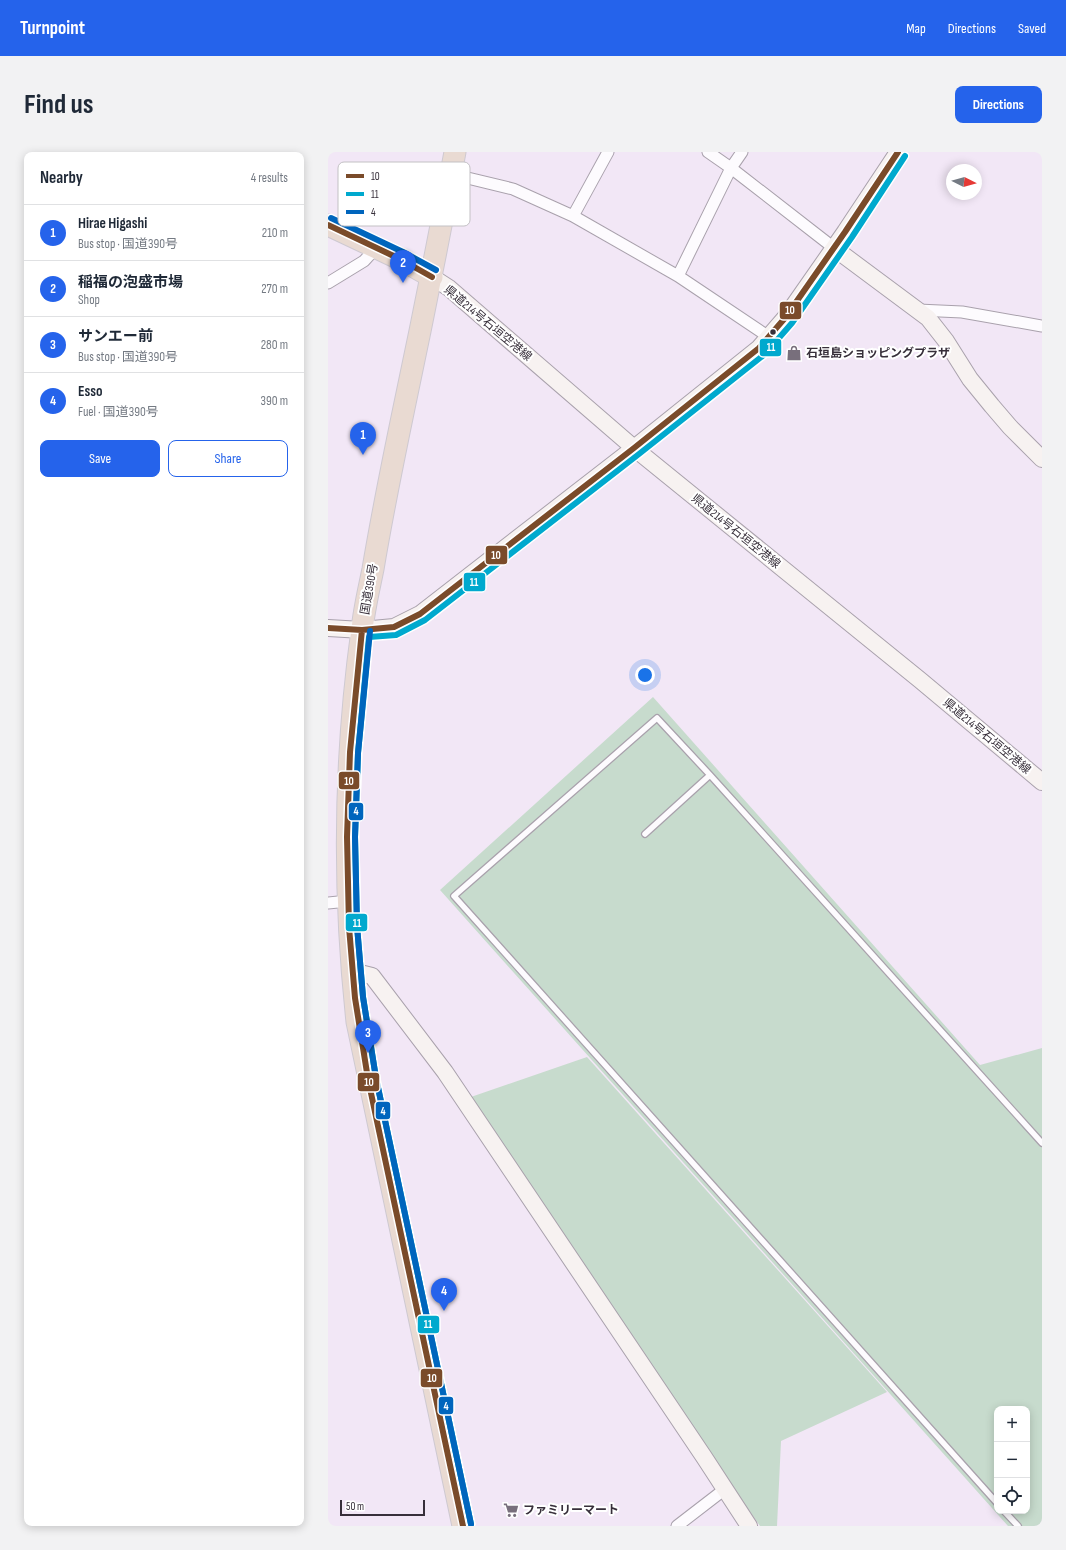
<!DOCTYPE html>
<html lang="en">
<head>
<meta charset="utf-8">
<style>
  :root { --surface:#fff; --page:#f2f2f3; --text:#1f2937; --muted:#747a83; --line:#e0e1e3; --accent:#2563eb }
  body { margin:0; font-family:"Sofia Sans Condensed","Noto Sans JP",sans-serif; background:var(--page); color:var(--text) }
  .controls { position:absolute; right:12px; bottom:12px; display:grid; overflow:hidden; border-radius:8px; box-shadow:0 2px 10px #0003 }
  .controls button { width:36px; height:36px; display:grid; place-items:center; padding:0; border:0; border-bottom:1px solid var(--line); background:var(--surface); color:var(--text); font:20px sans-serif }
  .compass { position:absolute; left:618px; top:12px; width:36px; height:36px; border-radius:50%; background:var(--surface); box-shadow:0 2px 10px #0003; rotate:96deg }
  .scale { position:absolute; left:12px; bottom:10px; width:85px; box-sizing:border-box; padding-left:4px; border:2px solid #372f3a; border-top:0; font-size:11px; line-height:14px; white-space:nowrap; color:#372f3a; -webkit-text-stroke:3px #fff; paint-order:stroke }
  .you { position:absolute; left:317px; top:523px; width:14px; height:14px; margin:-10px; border:3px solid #fff; border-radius:50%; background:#1a73e8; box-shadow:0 0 0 6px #1a73e833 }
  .badge { display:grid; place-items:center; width:26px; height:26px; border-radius:50%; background:var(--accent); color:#fff; font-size:13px; font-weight:700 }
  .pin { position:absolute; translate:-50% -33px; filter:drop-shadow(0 1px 2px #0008) }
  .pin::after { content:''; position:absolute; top:21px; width:14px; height:12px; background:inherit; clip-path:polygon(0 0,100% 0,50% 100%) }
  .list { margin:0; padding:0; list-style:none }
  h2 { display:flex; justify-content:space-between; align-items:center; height:52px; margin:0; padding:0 16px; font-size:17px }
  h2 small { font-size:13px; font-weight:400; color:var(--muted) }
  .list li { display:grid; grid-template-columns:26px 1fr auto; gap:12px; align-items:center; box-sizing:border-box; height:56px; padding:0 16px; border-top:1px solid var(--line) }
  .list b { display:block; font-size:15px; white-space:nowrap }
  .list p { margin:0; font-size:13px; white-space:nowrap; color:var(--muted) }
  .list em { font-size:13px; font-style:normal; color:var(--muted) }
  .actions { display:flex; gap:8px; padding:12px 16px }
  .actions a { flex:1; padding:9px 0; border:1px solid var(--accent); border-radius:8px; text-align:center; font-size:14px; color:var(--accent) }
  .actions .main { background:var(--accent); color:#fff }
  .icon { flex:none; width:22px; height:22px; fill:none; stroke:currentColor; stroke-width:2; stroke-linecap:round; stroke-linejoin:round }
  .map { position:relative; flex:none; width:714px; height:1374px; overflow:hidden; border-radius:8px }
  header { display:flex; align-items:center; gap:24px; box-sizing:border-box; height:56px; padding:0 20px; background:var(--accent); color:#fff }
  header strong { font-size:19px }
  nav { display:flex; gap:22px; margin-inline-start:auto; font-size:14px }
  .intro { display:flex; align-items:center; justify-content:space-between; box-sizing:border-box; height:96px; padding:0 24px }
  h1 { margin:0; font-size:28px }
  .button { padding:10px 18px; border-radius:8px; background:var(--accent); color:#fff; font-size:14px; font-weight:700 }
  main { display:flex; gap:24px; padding:0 24px }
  aside { flex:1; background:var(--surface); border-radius:8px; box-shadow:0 2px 10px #0003 }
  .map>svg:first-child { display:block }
  .green { fill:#c7dbcd; fill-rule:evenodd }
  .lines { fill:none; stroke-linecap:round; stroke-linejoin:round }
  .lane-casing { stroke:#a9a1ac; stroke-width:8 }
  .street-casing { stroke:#a9a1ac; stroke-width:13 }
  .secondary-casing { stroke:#a9a1ac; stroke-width:18 }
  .highway-casing { stroke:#cec9d1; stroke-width:23 }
  .lane { stroke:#fdfbfe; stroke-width:5.5 }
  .street { stroke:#fdfbfe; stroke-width:11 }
  .secondary { stroke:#f7f2f1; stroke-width:16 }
  .highway { stroke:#e9dad2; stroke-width:21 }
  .bus-1-casing { stroke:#fff; stroke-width:9 }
  .bus-2-casing { stroke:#fff; stroke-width:9 }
  .bus-3-casing { stroke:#fff; stroke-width:9 }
  .bus-1 { stroke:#7a4b2a; stroke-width:6 }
  .bus-2 { stroke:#00a9ce; stroke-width:6 }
  .bus-3 { stroke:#0065bd; stroke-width:6 }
  .bus-dot { fill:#372f3a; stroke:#fff; stroke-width:1.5 }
  .labels { text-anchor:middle; stroke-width:4; stroke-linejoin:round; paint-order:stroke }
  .street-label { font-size:12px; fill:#372f3a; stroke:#fff }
  .poi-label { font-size:12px; font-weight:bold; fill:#372f3a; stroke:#fff; text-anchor:start }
  .key { fill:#fff; stroke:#c3c1c4; stroke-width:1 }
  .key-label { font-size:11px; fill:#372f3a }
  .line-badge { stroke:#fff; stroke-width:1.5 }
  .badge-label { font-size:11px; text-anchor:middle; font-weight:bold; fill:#fff }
</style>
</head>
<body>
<header>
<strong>Turnpoint</strong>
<nav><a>Map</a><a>Directions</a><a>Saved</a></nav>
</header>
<div class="intro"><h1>Find us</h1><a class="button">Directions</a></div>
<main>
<aside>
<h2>Nearby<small>4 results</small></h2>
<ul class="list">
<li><span class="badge">1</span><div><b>Hirae Higashi</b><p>Bus stop · 国道390号</p></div><em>210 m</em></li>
<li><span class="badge">2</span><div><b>稲福の泡盛市場</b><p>Shop</p></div><em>270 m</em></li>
<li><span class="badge">3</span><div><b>サンエー前</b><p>Bus stop · 国道390号</p></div><em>280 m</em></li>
<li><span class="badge">4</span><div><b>Esso</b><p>Fuel · 国道390号</p></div><em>390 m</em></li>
</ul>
<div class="actions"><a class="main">Save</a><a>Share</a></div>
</aside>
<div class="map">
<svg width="714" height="1374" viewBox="0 0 714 1374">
  <rect width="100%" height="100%" fill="#f2e7f6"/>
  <path class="green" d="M325,545L652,913L714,896V1374H680L112,738ZM669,1257H699V1359H669Z
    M259,905L559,1240L453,1289L449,1374H432L292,1174L140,946Z"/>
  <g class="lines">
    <g class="lane-casing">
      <path id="lane" d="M317,682L382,623
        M669,1351L126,744L329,566L382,623L714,991
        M676,1359L690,1374"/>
    </g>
    <g class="street-casing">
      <path id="street" d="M380,0L403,16L506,96
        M123,22L185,37L245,64L350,124L441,185
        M245,64L280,0
        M350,124L403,16L414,0
        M0,131L36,109L48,96
        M590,158L634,160L714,174
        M0,751L20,749
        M349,1374L397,1337"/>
    </g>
    <g class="secondary-casing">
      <path id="secondary" d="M506,96L600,166L618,189L642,227L664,254L682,275L714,307
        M104,125L121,136L136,149L306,296L592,528L714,630
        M0,476L34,478L66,475L92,462L306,296L431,196L457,166L517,80L570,0
        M24,819L44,824L117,920L376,1305L421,1374"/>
    </g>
    <g class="highway-casing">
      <path id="highway" d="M127,0C111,86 94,171 76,256C65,309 54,363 45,417C41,437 36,457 34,478C16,608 15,740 29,870L135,1374
        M0,73L72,107L104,125"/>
    </g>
    <use href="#lane" class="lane"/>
    <use href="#street" class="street"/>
    <use href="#secondary" class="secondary"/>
    <use href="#highway" class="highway"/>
    <g class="bus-1-casing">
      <path id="bus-1" d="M0,73L72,107L104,125
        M0,476L34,478L66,475L92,462L306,296L431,196L457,166L517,80L570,0
        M34,478L22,600L19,685L21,775L27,846L40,927L135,1374"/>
    </g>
    <g class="bus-2-casing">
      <path id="bus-2" d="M143,1372L48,926L35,845L29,774L27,685L30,601L41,485L68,483L97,468L311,302L437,202L464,171L524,85L577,4"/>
    </g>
    <g class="bus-3-casing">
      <path id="bus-3" d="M3,66L75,100L108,118
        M42,479L30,601L27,685L29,774L35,845L48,926L143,1372"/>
    </g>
    <use href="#bus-1" class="bus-1"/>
    <use href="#bus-2" class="bus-2"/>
    <use href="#bus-3" class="bus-3"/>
  </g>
  <defs>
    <g id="shop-bare" transform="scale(1.2)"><path d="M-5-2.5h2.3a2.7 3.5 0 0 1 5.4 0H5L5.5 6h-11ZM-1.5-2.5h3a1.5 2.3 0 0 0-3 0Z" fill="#786f7c" stroke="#fff" stroke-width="2.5" paint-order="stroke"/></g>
    <g id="supermarket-bare" transform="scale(1.2)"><path d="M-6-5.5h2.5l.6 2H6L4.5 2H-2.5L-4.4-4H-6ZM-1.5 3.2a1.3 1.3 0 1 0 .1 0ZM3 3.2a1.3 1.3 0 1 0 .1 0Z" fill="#786f7c" stroke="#fff" stroke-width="2.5" paint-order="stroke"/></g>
  </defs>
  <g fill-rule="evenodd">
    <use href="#shop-bare" x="466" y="201"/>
    <use href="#supermarket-bare" x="183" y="1358"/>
  </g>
  <circle class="bus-dot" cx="445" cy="180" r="3.5"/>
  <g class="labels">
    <g class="street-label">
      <text transform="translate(160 171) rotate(40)" y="4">県道214号石垣空港線</text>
      <text transform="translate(408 379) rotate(39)" y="4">県道214号石垣空港線</text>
      <text transform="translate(41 437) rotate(-80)" y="4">国道390号</text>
      <text transform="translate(659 584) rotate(40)" y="4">県道214号石垣空港線</text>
    </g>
    <g class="poi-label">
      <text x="478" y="205">石垣島ショッピングプラザ</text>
      <text x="195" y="1362">ファミリーマート</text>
    </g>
  </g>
  <rect x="10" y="10" width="132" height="64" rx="6" class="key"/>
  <rect x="18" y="22" width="18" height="4" fill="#7a4b2a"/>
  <rect x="18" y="40" width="18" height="4" fill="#00a9ce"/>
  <rect x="18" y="58" width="18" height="4" fill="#0065bd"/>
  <g class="key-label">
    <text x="43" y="28">10</text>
    <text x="43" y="46">11</text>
    <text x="43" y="64">4</text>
  </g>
  <g class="line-badge">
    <rect x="451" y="149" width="23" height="19" rx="4" fill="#7a4b2a"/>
    <rect x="431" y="186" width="23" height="19" rx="4" fill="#00a9ce"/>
    <rect x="157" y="393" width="23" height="20" rx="4" fill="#7a4b2a"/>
    <rect x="135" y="420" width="23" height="20" rx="4" fill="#00a9ce"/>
    <rect x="10" y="619" width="22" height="19" rx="4" fill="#7a4b2a"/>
    <rect x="20" y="650" width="16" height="19" rx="4" fill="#0065bd"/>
    <rect x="17" y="761" width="23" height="19" rx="4" fill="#00a9ce"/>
    <rect x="29" y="920" width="23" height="20" rx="4" fill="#7a4b2a"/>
    <rect x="47" y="949" width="16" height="19" rx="4" fill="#0065bd"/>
    <rect x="89" y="1163" width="23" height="19" rx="4" fill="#00a9ce"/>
    <rect x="92" y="1216" width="23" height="20" rx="4" fill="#7a4b2a"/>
    <rect x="110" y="1244" width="16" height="19" rx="4" fill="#0065bd"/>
  </g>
  <g class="badge-label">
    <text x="462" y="162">10</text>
    <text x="443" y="199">11</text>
    <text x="168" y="407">10</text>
    <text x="146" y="434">11</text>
    <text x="21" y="633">10</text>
    <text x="28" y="663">4</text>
    <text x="29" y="775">11</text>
    <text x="41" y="934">10</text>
    <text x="55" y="963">4</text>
    <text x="100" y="1176">11</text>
    <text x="104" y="1230">10</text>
    <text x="118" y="1258">4</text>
  </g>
</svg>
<div class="controls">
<button>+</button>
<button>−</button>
<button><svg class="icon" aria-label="locate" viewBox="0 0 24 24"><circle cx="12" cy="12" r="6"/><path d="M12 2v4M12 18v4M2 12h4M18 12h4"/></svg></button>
</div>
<svg class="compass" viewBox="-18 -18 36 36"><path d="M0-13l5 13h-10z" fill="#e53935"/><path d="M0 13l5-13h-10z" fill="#747a83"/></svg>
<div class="scale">50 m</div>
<div class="you"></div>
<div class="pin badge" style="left:35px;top:303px">1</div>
<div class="pin badge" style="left:75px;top:131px">2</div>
<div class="pin badge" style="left:40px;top:901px">3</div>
<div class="pin badge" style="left:116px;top:1159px">4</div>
</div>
</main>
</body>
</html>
